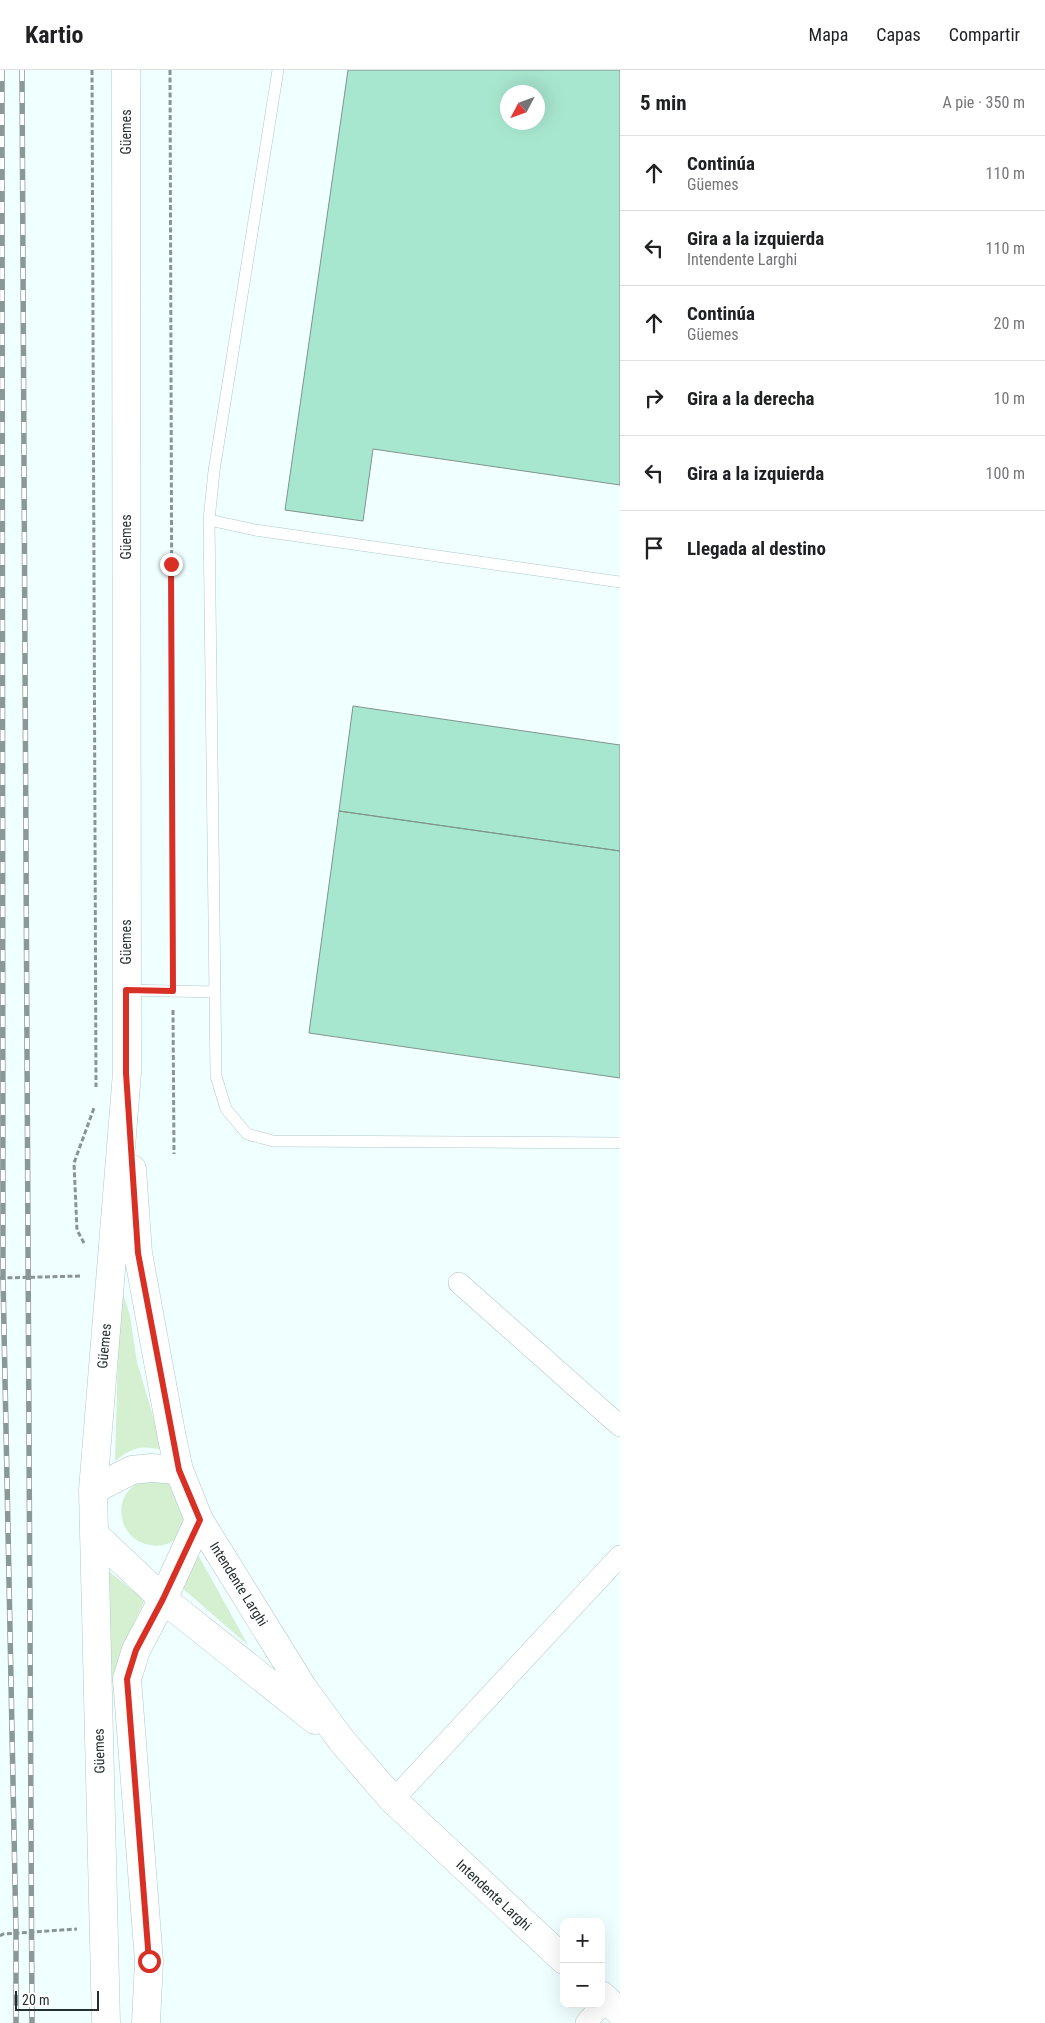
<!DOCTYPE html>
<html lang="es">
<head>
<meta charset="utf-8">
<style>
  :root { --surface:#fff; --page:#f6f6f6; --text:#202124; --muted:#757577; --line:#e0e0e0 }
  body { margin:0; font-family:"Roboto Condensed",sans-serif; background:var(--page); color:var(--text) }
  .controls { position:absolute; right:15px; bottom:15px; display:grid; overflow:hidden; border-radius:10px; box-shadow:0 5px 20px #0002 }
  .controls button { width:45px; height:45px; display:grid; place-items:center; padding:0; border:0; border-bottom:1px solid var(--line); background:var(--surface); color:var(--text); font:25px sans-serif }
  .compass { position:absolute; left:500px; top:15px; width:45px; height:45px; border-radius:50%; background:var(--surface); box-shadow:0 5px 20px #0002; rotate:229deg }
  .scale { position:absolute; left:15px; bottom:12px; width:84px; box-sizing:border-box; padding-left:5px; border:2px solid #252f2f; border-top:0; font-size:14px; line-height:18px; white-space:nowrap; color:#252f2f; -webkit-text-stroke:4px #fff; paint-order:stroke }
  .stop { position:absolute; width:15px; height:15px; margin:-11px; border:4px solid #d93025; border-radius:50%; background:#fff }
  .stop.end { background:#d93025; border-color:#fff; box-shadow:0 1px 5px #0008 }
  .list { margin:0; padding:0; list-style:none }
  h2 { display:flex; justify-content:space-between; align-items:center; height:65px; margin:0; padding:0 20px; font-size:21px }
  h2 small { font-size:16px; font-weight:400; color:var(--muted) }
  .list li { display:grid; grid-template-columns:32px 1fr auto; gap:15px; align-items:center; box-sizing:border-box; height:75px; padding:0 20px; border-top:1px solid var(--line) }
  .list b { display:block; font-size:19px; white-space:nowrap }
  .list p { margin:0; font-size:16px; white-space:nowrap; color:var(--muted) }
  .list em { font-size:16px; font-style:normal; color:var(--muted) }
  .icon { flex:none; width:28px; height:28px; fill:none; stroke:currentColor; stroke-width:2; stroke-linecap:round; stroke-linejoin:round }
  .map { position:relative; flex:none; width:620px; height:1953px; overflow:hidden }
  header { display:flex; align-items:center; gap:30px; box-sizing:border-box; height:70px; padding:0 25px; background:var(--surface); border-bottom:1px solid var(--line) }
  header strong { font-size:24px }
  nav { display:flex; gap:28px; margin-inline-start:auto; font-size:18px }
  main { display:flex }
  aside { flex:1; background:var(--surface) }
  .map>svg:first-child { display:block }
  .green { fill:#d4f0d0 }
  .building { fill:#a8e7cf; stroke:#7f948c; fill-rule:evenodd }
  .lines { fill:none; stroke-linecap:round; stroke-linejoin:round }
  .service-casing { stroke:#b0c8c8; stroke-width:12 }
  .minor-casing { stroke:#b0c8c8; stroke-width:22 }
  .secondary-casing { stroke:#b0c8c8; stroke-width:29 }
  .path { stroke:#899595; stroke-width:3; stroke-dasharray:5 2.5; stroke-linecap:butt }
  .service { stroke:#fff; stroke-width:11 }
  .minor { stroke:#fff; stroke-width:21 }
  .secondary { stroke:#fff; stroke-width:28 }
  .rail-casing { stroke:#8c9898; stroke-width:5.5 }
  .rail { stroke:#fff; stroke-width:4; stroke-dasharray:11; stroke-linecap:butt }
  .route { stroke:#d93025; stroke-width:6 }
  .labels { text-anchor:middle; stroke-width:4; stroke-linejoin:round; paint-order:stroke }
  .street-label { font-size:14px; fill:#252f2f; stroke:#fff }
</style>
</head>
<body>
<header>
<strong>Kartio</strong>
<nav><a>Mapa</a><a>Capas</a><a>Compartir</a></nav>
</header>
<main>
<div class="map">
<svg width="620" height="1953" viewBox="0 0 620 1953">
  <rect width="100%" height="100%" fill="#f0ffff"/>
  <path class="green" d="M120,1213L130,1246L137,1292L163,1380C141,1375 133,1377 115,1391Z
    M160,1410L175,1416L185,1429L184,1460C180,1463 177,1468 173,1471C167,1475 157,1477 150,1475C116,1470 110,1421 144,1411C149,1409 155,1410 160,1410Z
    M197,1483L248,1575L181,1517Z
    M104,1495L112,1504L145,1530L134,1553L109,1622Z"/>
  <path class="building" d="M348,0H620V415L373,379L363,451L285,440ZM508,22H538V52H508Z
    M353,636L620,675V781L339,741Z
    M339,741L620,781V1008L309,963Z"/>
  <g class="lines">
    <g class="service-casing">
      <path id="service" d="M278,0L214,401L209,450L216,1006L226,1039L247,1064L273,1071L620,1073
        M209,450L255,460L620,512
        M127,920L215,922"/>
    </g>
    <g class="minor-casing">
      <path id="minor" d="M459,1213L620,1356
        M393,1730L620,1486
        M586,1953L606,1930"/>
    </g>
    <g class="secondary-casing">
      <path id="secondary" d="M132,1099L138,1183L172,1368L179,1400L199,1450L303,1618L342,1671L393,1730L564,1890
        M93,1420L132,1400L151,1398L179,1400
        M94,1464L163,1529L315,1650
        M601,1925L620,1942
        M106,1953L93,1420L127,1003L126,0
        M146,1953L149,1891L127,1609L136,1580L163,1529L199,1450"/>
    </g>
    <path class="path" d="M92,0L96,1017
      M170,0L173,901
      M173,940L174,1084
      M84,1173L77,1160L74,1093L94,1038
      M0,1208L82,1206
      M0,1866L3,1864L77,1859"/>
    <use href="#service" class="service"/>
    <use href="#minor" class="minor"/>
    <use href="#secondary" class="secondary"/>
    <g class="rail-casing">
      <path id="rail" d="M2,0L3,1208L16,1863V1953
        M22,0L32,1953"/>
    </g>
    <use href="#rail" class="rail"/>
  </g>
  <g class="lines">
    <path class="route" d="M149,1891L127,1609L136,1580L163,1529L200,1450L179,1400L138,1183L126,1003V920L173,921L171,494"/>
  </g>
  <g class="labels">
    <g class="street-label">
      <text transform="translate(126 62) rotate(-90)" y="5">Güemes</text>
      <text transform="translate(126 467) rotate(-90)" y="5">Güemes</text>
      <text transform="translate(126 872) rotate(-90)" y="5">Güemes</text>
      <text transform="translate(104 1276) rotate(-85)" y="5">Güemes</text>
      <text transform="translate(239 1514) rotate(58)" y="5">Intendente Larghi</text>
      <text transform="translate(99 1681) rotate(-91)" y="5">Güemes</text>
      <text transform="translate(494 1825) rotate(43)" y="5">Intendente Larghi</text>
    </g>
  </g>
</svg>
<div class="controls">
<button>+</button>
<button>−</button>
</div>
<svg class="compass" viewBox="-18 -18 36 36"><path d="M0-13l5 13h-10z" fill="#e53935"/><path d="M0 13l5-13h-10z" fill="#757577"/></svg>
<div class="scale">20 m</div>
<div class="stop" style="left:149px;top:1891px"></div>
<div class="stop end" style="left:171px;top:494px"></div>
</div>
<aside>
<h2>5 min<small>A pie · 350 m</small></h2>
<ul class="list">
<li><svg class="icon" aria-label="ahead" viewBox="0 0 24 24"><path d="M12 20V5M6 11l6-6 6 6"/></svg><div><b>Continúa</b><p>Güemes</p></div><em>110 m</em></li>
<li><svg class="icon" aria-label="left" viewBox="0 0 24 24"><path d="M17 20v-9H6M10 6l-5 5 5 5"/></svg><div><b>Gira a la izquierda</b><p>Intendente Larghi</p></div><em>110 m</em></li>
<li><svg class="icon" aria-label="ahead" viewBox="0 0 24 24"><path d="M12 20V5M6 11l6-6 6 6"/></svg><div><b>Continúa</b><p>Güemes</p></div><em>20 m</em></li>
<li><svg class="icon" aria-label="right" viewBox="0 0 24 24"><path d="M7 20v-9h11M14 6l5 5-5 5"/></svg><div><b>Gira a la derecha</b></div><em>10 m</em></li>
<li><svg class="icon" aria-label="left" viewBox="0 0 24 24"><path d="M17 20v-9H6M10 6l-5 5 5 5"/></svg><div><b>Gira a la izquierda</b></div><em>100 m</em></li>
<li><svg class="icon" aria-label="arrive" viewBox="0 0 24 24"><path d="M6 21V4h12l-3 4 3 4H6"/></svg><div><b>Llegada al destino</b></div></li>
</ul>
</aside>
</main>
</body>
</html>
